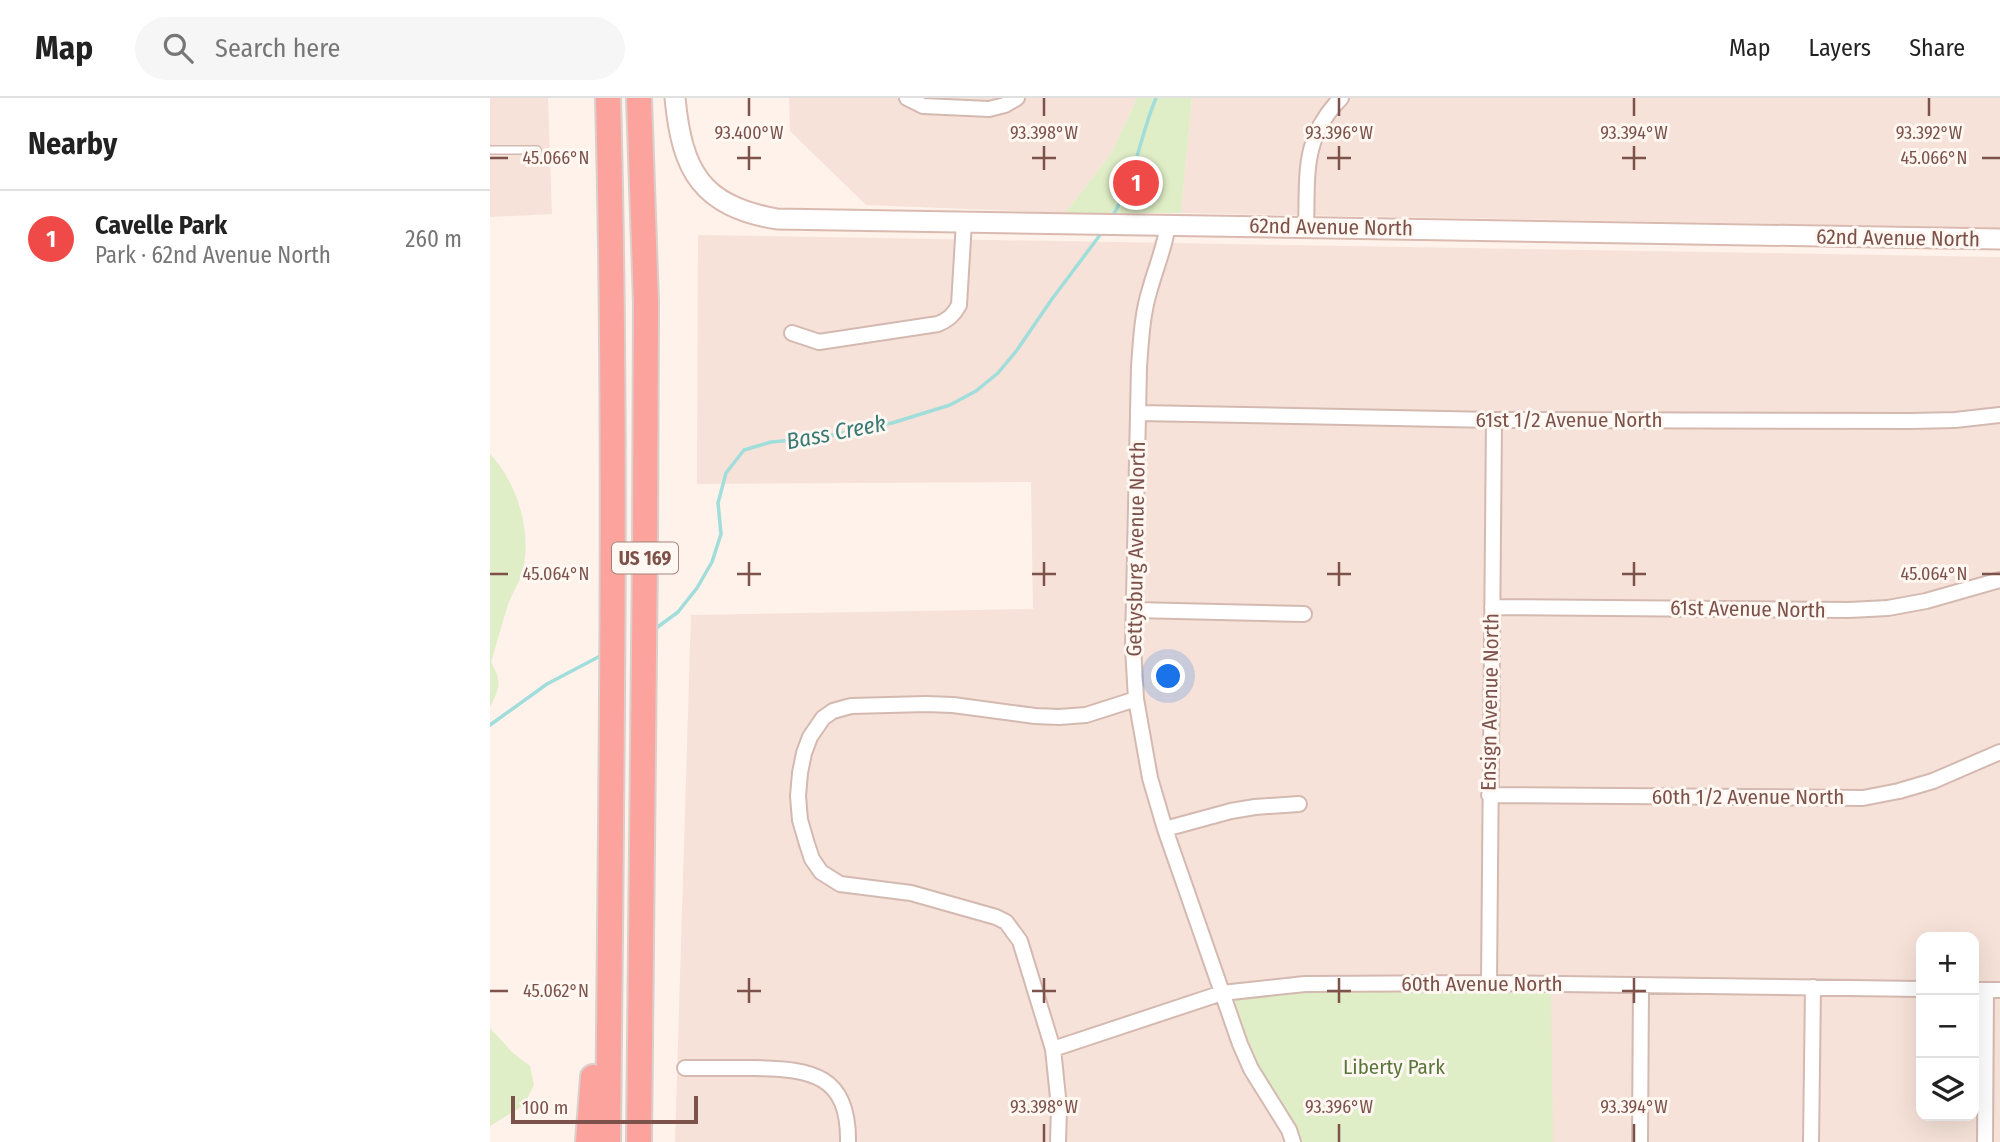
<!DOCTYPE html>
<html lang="en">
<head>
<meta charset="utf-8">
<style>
  :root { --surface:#fff; --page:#f6f6f6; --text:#222; --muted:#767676; --line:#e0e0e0; --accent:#ef4a48 }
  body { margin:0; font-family:"Fira Sans Condensed",sans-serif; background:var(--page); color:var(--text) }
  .controls { position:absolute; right:21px; bottom:21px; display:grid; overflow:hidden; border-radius:14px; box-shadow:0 7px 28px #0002 }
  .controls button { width:63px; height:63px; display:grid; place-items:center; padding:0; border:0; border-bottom:2px solid var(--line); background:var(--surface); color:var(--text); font:35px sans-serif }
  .scale { position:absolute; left:21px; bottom:18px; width:187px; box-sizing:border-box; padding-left:7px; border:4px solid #7c524a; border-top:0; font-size:19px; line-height:24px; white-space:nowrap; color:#7c524a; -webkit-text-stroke:5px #fff7f2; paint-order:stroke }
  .you { position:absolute; left:679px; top:579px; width:24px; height:24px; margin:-18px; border:5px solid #fff; border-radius:50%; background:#1a73e8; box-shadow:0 0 0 10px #1a73e833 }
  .badge { display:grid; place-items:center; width:46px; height:46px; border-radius:50%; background:var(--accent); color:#fff; font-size:23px; font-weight:700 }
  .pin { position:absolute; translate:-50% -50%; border:4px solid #fff; box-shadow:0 2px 7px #0006 }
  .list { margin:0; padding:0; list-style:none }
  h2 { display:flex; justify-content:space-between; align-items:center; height:91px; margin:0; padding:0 28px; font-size:30px }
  h2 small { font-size:23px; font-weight:400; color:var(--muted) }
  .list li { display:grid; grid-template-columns:46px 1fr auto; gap:21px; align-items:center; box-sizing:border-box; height:98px; padding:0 28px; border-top:2px solid var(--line) }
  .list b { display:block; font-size:26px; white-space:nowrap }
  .list p { margin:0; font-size:23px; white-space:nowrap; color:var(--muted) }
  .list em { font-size:23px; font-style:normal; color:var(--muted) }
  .icon { flex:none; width:38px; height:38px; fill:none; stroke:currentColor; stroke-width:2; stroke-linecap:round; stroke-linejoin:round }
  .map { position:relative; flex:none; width:1510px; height:1044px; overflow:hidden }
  header { display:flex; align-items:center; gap:42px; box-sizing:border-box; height:98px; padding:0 35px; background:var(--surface); border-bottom:2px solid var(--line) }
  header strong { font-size:33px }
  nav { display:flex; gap:38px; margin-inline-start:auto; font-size:24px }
  .search { width:490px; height:63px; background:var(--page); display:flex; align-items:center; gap:18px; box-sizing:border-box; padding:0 24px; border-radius:38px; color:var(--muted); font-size:26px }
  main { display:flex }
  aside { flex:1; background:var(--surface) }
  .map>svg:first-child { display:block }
  .residential { fill:#f6e2d8; fill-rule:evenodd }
  .green { fill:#dfeec6 }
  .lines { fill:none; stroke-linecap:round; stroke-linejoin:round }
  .stream { stroke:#a1ddda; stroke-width:3.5 }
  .lane-casing { stroke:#d4b9b1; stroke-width:10 }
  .street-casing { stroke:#d4b9b1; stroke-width:18 }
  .secondary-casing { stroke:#dabab0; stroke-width:23 }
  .highway-casing { stroke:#dacfcc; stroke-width:28 }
  .lane { stroke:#fff; stroke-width:7 }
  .street { stroke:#fff; stroke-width:14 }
  .secondary { stroke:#fff; stroke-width:19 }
  .highway { stroke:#fca39d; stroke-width:24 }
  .ticks { fill:none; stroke:#7c524a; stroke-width:2.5 }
  .labels { text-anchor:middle; stroke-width:6; stroke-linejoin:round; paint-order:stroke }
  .shield { fill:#fff7f2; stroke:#a3847c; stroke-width:2 }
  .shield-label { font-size:19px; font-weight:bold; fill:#7c524a }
  .street-label { font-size:21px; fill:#7c524a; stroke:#fff7f2 }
  .park-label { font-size:21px; fill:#59763b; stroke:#fff7f2 }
  .water-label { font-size:23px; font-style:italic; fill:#397a77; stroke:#fff7f2 }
  .ticks-label { font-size:18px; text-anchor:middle; fill:#7c524a; stroke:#fff7f2; stroke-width:6; stroke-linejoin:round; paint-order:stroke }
</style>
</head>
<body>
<header>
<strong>Map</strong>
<div class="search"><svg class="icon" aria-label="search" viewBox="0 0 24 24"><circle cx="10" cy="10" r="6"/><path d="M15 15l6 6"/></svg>Search here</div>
<nav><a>Map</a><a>Layers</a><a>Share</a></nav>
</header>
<main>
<aside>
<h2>Nearby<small></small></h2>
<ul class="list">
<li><span class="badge">1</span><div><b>Cavelle Park</b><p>Park · 62nd Avenue North</p></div><em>260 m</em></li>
</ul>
</aside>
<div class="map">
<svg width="1510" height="1044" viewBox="0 0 1510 1044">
  <rect width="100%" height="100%" fill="#fef2ea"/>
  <path class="residential" d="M0,0H58L62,116L0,119Z
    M299,0H647L621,56L575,115L376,107L300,33Z
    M702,0H1510V130L691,115Z
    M208,137L1510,159V1044H185L201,517L543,511L541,384L207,386ZM1431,839H1484V1018H1431Z"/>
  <path class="green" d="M647,0H702L691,115H575L621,56Z
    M0,356C27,384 42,433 33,472C30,484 22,495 18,507C12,525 7,545 1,564C12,584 10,589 0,609Z
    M828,893L1061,895L1063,1044H812L805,1025L767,967L745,903L786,897Z
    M0,930L22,954L40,968L44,987L34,1007L0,1028Z"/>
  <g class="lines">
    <path class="stream" d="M621,120C645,84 649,40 666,0
      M165,531L188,514L207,490L222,464L231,436L228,405L236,375L254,352L281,344L328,340L402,325L460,307L486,293L508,275L527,252L562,201L613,133
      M0,627L57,586L114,556"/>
    <g class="lane-casing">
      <path id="lane" d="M0,52H47"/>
    </g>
    <g class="street-casing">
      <path id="street" d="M417,0L433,8L499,11L515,7L527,0
        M678,126C675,149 666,169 660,191C652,216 651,243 649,269L643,549L646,601L660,680L675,731L750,946L761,971L799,1032L803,1044
        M816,129C818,77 811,41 851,0
        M302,235L329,244L448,226C458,222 464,217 469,207L474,124
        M649,315L1004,322L1421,323L1465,322L1510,317
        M1002,509L1359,512L1398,510L1436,503L1510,482
        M644,512L814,516
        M999,697L1373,700L1409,693L1443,683L1510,654
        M675,731L741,713L765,709L809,706
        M999,885L1004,322
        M1484,892H1510
        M563,951L732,895L815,886L999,885L1431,891
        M195,970C219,970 242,970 265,970C322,971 359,977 358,1044
        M568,1044L569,1009L563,951L530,843L516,824L506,819L421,795L350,786L331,774L322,761L317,746L310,722L308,698L310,675L314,655L320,639L333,620L343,613L361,608L436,606L463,607L545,618L569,619L596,617L646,601
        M1150,1044L1151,888
        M1321,1044L1323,889
        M1495,1044L1496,892"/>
    </g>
    <g class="secondary-casing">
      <path id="secondary" d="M185,0C192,73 211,108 287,121L1510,141"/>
    </g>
    <g class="highway-casing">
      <path id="highway" d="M98,1044L103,979
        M118,1044C121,696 127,348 118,0
        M149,1044L155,453L156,205L149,0"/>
    </g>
    <use href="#lane" class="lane"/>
    <use href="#street" class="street"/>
    <use href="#secondary" class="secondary"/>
    <use href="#highway" class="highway"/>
  </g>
  <path class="ticks" d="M259,0V18M554,0V18M849,0V18M1144,0V18M1439,0V18M259,48V72M554,48V72M849,48V72M1144,48V72M0,60H18M247,60H271M542,60H566M837,60H861M1132,60H1156M1492,60H1510M259,464V488M554,464V488M849,464V488M1144,464V488M0,476H18M247,476H271M542,476H566M837,476H861M1132,476H1156M1492,476H1510M259,880V905M554,880V905M849,880V905M1144,880V905M0,893H18M247,893H271M542,893H566M837,893H861M1132,893H1156M554,1026V1044M849,1026V1044M1144,1026V1044"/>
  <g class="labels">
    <rect class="shield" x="122" y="444.5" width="66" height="31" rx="5"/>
    <g class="shield-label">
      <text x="155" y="467">US 169</text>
    </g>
    <g class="street-label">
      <text transform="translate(841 129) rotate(1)" y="7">62nd Avenue North</text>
      <text transform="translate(1408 140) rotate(1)" y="7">62nd Avenue North</text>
      <text x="1079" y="329">61st 1/2 Avenue North</text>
      <text transform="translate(646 451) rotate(-89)" y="7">Gettysburg Avenue North</text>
      <text transform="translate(1258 511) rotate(1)" y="7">61st Avenue North</text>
      <text transform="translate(1000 604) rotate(-89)" y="7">Ensign Avenue North</text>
      <text x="1258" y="706">60th 1/2 Avenue North</text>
      <text x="992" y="893">60th Avenue North</text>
    </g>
    <g class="park-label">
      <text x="904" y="976">Liberty Park</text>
    </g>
    <g class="water-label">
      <text transform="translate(346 334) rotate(-11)" y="8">Bass Creek</text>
    </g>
  </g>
  <g class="ticks-label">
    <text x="259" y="41">93.400°W</text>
    <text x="554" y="41">93.398°W</text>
    <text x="849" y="41">93.396°W</text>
    <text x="1144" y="41">93.394°W</text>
    <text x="1439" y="41">93.392°W</text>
    <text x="66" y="66">45.066°N</text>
    <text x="1444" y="66">45.066°N</text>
    <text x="66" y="482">45.064°N</text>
    <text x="1444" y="482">45.064°N</text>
    <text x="66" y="899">45.062°N</text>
    <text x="554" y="1015">93.398°W</text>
    <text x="849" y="1015">93.396°W</text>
    <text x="1144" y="1015">93.394°W</text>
  </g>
</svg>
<div class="controls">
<button>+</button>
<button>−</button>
<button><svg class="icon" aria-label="layers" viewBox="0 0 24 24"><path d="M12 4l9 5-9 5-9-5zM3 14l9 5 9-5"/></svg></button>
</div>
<div class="scale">100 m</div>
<div class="you"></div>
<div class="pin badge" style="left:646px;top:85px">1</div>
</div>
</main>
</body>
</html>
